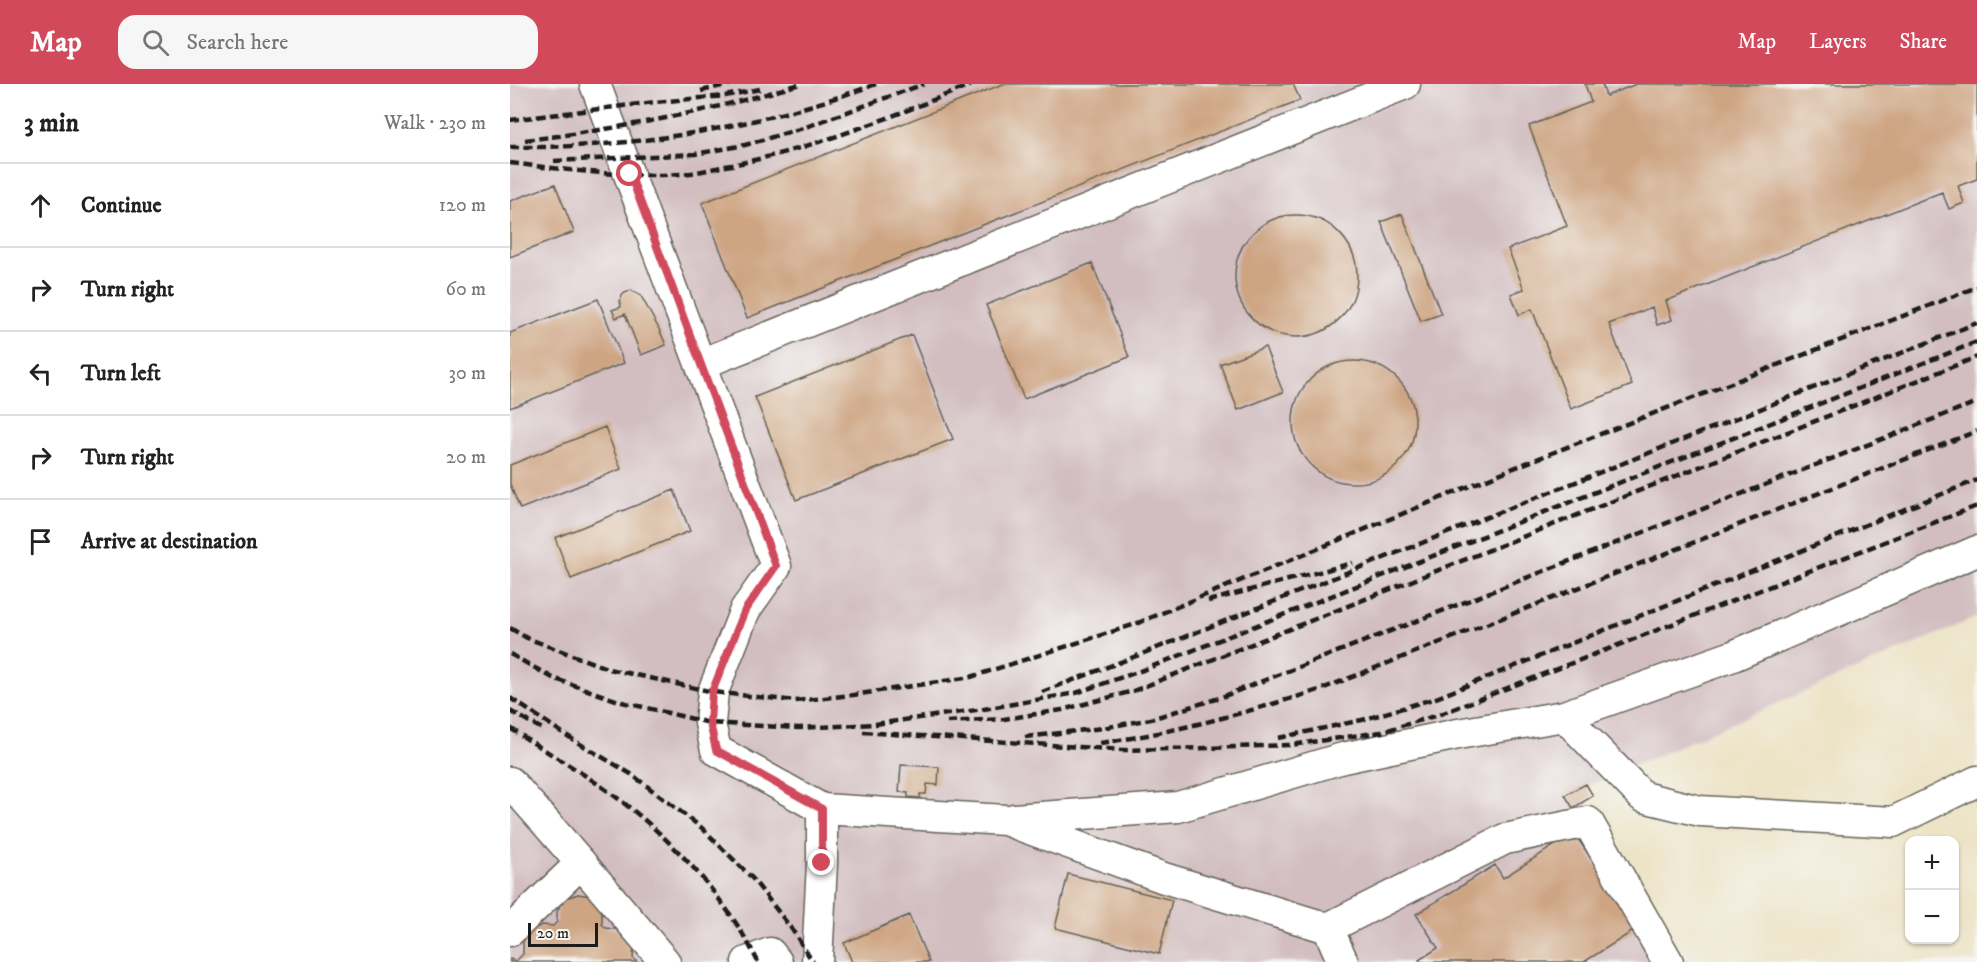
<!DOCTYPE html>
<html lang="en">
<head>
<meta charset="utf-8">
<style>
  :root { --surface:#fff; --page:#f6f6f6; --text:#222; --muted:#767676; --line:#e0e0e0; --accent:#d1495b }
  body { margin:0; font-family:"IM FELL DW Pica",serif; background:var(--page); color:var(--text) }
  .controls { position:absolute; right:18px; bottom:18px; display:grid; overflow:hidden; border-radius:12px; box-shadow:0 2px 4px #0004 }
  .controls button { width:54px; height:54px; display:grid; place-items:center; padding:0; border:0; border-bottom:2px solid var(--line); background:var(--surface); color:var(--text); font:30px sans-serif }
  .scale { position:absolute; left:18px; bottom:15px; width:70px; box-sizing:border-box; padding-left:6px; border:3px solid #1c1c1c; border-top:0; font-size:16px; line-height:21px; white-space:nowrap; color:#1c1c1c; -webkit-text-stroke:4px #f6f6f2; paint-order:stroke }
  .stop { position:absolute; width:18px; height:18px; margin:-14px; border:4px solid #d1495b; border-radius:50%; background:#fff }
  .stop.end { background:#d1495b; border-color:#fff; box-shadow:0 2px 6px #0008 }
  .list { margin:0; padding:0; list-style:none }
  h2 { display:flex; justify-content:space-between; align-items:center; height:78px; margin:0; padding:0 24px; font-size:26px }
  h2 small { font-size:20px; font-weight:400; color:var(--muted) }
  .list li { display:grid; grid-template-columns:39px 1fr auto; gap:18px; align-items:center; box-sizing:border-box; height:84px; padding:0 24px; border-top:2px solid var(--line) }
  .list b { display:block; font-size:22px; white-space:nowrap }
  .list em { font-size:20px; font-style:normal; color:var(--muted) }
  .icon { flex:none; width:33px; height:33px; fill:none; stroke:currentColor; stroke-width:2; stroke-linecap:round; stroke-linejoin:round }
  .map { position:relative; flex:none; width:1467px; height:878px; overflow:hidden }
  header { display:flex; align-items:center; gap:36px; box-sizing:border-box; height:84px; padding:0 30px; background:var(--accent); color:#fff }
  header strong { font-size:28px }
  nav { display:flex; gap:33px; margin-inline-start:auto; font-size:21px }
  .search { width:420px; height:54px; background:var(--page); display:flex; align-items:center; gap:15px; box-sizing:border-box; padding:0 21px; border-radius:18px; color:var(--muted); font-size:22px }
  main { display:flex }
  aside { flex:1; background:var(--surface) }
  .map>svg:first-child { display:block }
  .industrial { fill:#d2bec1 }
  .building { fill:#cea583 }
  .lines { fill:none; stroke-linecap:round; stroke-linejoin:round }
  .minor-casing { stroke:#656258; stroke-width:33 }
  .minor { stroke:#fff; stroke-width:30 }
  .rail { stroke:#1c1c1c; stroke-width:4.5; stroke-dasharray:9 4.5; stroke-linecap:butt }
  .route { stroke:#d1495b; stroke-width:8 }
</style>
</head>
<body>
<header>
<strong>Map</strong>
<div class="search"><svg class="icon" aria-label="search" viewBox="0 0 24 24"><circle cx="10" cy="10" r="6"/><path d="M15 15l6 6"/></svg>Search here</div>
<nav><a>Map</a><a>Layers</a><a>Share</a></nav>
</header>
<main>
<aside>
<h2>3 min<small>Walk · 230 m</small></h2>
<ul class="list">
<li><svg class="icon" aria-label="ahead" viewBox="0 0 24 24"><path d="M12 20V5M6 11l6-6 6 6"/></svg><div><b>Continue</b></div><em>120 m</em></li>
<li><svg class="icon" aria-label="right" viewBox="0 0 24 24"><path d="M7 20v-9h11M14 6l5 5-5 5"/></svg><div><b>Turn right</b></div><em>60 m</em></li>
<li><svg class="icon" aria-label="left" viewBox="0 0 24 24"><path d="M17 20v-9H6M10 6l-5 5 5 5"/></svg><div><b>Turn left</b></div><em>30 m</em></li>
<li><svg class="icon" aria-label="right" viewBox="0 0 24 24"><path d="M7 20v-9h11M14 6l5 5-5 5"/></svg><div><b>Turn right</b></div><em>20 m</em></li>
<li><svg class="icon" aria-label="arrive" viewBox="0 0 24 24"><path d="M6 21V4h12l-3 4 3 4H6"/></svg><div><b>Arrive at destination</b></div></li>
</ul>
</aside>
<div class="map">
<svg width="1467" height="878" viewBox="0 0 1467 878">
  <rect width="100%" height="100%" fill="#f6f6f2"/>
  <filter id="ink" filterUnits="userSpaceOnUse"><feTurbulence type="fractalNoise" baseFrequency=".0167" numOctaves="2"/><feDisplacementMap in="SourceGraphic" scale="12" xChannelSelector="R" yChannelSelector="G"/><feConvolveMatrix kernelMatrix="1 2 1 2 8 2 1 2 1" color-interpolation-filters="sRGB"/></filter>
  <filter id="wash" filterUnits="userSpaceOnUse"><feTurbulence type="fractalNoise" baseFrequency=".008" numOctaves="4" result="noise"/><feDisplacementMap in="SourceGraphic" scale="24" xChannelSelector="R" yChannelSelector="G"/><feGaussianBlur stdDeviation="1.35" result="paint"/><feColorMatrix in="noise" values="0 0 0 0 0 0 0 0 0 0 0 0 0 0 0 0 0 1.4 0 .05"/><feComposite in="paint" operator="in"/></filter>
  <g filter="url(#wash)">
    <rect width="100%" height="100%" fill="#ede4c8"/>
    <path class="industrial" d="M0,0H1467V533L1070,705L1172,878H0Z"/>
    <g id="blocks">
      <path class="building" d="M493,0H783L790,16L237,234L192,119Z
        M1075,0H1092L1096,12L1126,0H1467V95L1448,102L1454,119L1439,125L1432,108L1156,217L1162,236L1147,241L1142,223L1099,240L1122,301L1061,325L1022,225L1009,231L1001,210L1014,205L998,165L1057,142L1019,42L1081,18Z
        M45,100L64,148L0,173V117Z
        M892,130L931,230L911,237L871,138Z
        M725 192a61 61 0 1 1 122 0a61 61 0 1 1-122 0Z
        M582,179L619,273L514,315L476,221Z
        M121,206L131,212L149,245L156,261L131,271L115,230L106,234L102,226L111,223L110,216L113,210Z
        M88,215L114,279L0,324V249Z
        M402,251L443,355L286,416L245,313Z
        M755,263L773,308L728,326L710,280Z
        M783 338a61 61 0 1 1 122 0a61 61 0 1 1-122 0Z
        M95,343L111,385L10,425L0,400V381Z
        M164,406L180,447L61,495L45,454Z
        M391,681L429,683L428,701L417,700L416,710H410V714L398,713V709L389,708Z
        M1076,700L1083,712L1063,724L1055,711Z
        M1064,749L1128,844L1074,878H911L909,876L928,864L906,830L985,781L993,794Z
        M558,790L662,816L649,870L545,844Z
        M68,810L80,812L92,825V840L96,844L111,846L124,861L123,874L127,878H0V875L6,877L13,870V857L22,845L33,841L43,842L47,838V828L51,819L59,813Z
        M399,831L419,878H342L334,859Z"/>
    </g>
  </g>
  <g filter="url(#ink)">
    <use href="#blocks" fill-opacity="0" stroke="#656258" stroke-width="1.5"/>
    <g class="lines">
      <g class="minor-casing">
        <path id="minor" d="M85,0L266,482L235,526L203,608L200,639L206,666L312,725L495,736L654,794L818,844L995,755L1078,738L1158,878
          M191,280L895,0
          M1054,632L1223,572L1467,467
          M0,698L71,779
          M504,735L668,723L833,674L948,650L1054,632L1133,713L1190,727L1383,738L1467,697
          M818,844L833,878
          M0,847L71,779L155,878
          M237,878L260,869L267,878
          M307,878L312,779V725"/>
      </g>
      <use href="#minor" class="minor"/>
      <path class="rail" d="M191,7L221,0
        M0,36L145,18L215,12L250,5
        M15,56C106,46 203,27 290,0
        M0,63C125,65 249,43 366,0
        M44,77L185,70L235,61L293,44L414,0
        M0,79C60,86 121,95 181,89C195,87 208,83 222,81C305,64 384,32 463,0
        M698,517L843,479
        M0,544L17,554L99,585L203,608L285,617L343,611L461,593L623,541L996,387L1467,203
        M0,570L43,594L112,618L200,639L290,644L365,640L474,625L566,609L633,586L1467,258
        M532,608L634,569L1467,239
        M0,614L65,657L121,690L192,744L242,794L281,844L303,878
        M0,627L34,646
        M437,638L494,635L552,626L623,607L1467,273
        M0,644C27,662 55,678 82,696C148,740 213,806 248,878
        M353,648L613,666L699,664L781,661L871,648L928,631L1467,422
        M515,653L593,644L641,635L709,614L1467,318
        M768,654L852,636L926,614L1467,396
        M590,659C666,648 735,629 809,606L1467,347"/>
    </g>
  </g>
  <g class="lines" filter="url(#ink)">
    <path class="route" d="M120,90L266,482L235,526L202,608L200,639L206,666L312,725V779"/>
  </g>
</svg>
<div class="controls">
<button>+</button>
<button>−</button>
</div>
<div class="scale">20 m</div>
<div class="stop" style="left:120px;top:90px"></div>
<div class="stop end" style="left:312px;top:779px"></div>
</div>
</main>
</body>
</html>
